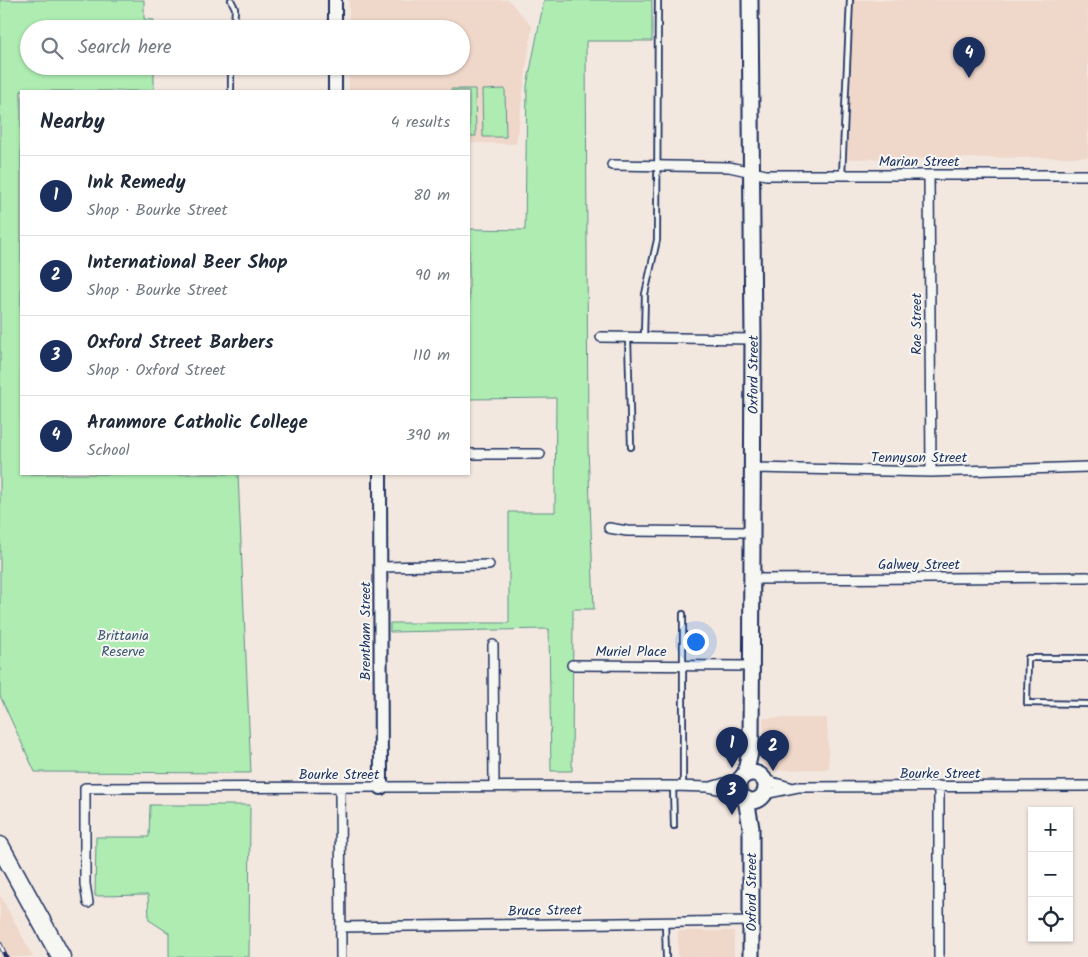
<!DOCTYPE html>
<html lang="en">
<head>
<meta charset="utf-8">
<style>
  :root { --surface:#fff; --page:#f2f2f3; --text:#1f2937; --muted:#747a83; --line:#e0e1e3; --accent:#1b2f5e }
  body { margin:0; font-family:Kalam,sans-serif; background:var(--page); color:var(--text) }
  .controls { position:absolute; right:15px; bottom:15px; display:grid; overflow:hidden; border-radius:0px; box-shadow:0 1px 4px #0004 }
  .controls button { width:45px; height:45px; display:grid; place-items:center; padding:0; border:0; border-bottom:1px solid var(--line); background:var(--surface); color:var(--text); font:25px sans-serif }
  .you { position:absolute; left:695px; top:641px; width:18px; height:18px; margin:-12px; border:4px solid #fff; border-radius:50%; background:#1a73e8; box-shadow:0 0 0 8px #1a73e833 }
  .badge { display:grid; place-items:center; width:32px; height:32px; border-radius:50%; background:var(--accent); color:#fff; font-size:16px; font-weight:700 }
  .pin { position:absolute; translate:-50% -41px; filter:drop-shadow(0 1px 2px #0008) }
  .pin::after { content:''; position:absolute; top:26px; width:18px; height:15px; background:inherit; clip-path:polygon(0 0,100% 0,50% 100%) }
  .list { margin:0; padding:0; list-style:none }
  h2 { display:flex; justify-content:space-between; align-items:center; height:65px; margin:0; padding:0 20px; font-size:21px }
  h2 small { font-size:16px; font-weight:400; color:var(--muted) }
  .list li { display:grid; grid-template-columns:32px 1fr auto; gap:15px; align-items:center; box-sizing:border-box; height:80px; padding:0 20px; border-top:1px solid var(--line) }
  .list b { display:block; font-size:19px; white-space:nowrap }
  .list p { margin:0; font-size:16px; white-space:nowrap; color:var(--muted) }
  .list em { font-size:16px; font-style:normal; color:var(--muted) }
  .icon { flex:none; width:28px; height:28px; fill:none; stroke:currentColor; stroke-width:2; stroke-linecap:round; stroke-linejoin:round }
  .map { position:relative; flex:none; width:1088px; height:957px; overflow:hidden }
  .search { position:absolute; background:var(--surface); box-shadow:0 1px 4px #0004; left:20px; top:20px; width:450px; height:55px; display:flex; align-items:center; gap:12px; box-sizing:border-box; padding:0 18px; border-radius:28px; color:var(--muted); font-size:19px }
  .panel { position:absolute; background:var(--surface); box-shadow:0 1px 4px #0004; left:20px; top:90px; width:450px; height:385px; border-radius:0px }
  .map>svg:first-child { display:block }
  .built { fill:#efd7ca }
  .green { fill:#aeecb2; stroke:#648e88 }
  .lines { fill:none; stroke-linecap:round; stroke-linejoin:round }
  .lane-casing { stroke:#1b2f5e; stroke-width:8 }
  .street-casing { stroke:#1b2f5e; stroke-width:12 }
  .secondary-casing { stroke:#1b2f5e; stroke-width:16 }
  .primary-casing { stroke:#1b2f5e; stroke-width:19 }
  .highway-casing { stroke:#1b2f5e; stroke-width:21 }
  .lane { stroke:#f6f6f2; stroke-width:4.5 }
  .street { stroke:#f6f6f2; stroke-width:9 }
  .secondary { stroke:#f6f6f2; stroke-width:12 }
  .primary { stroke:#f6f6f2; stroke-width:15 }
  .highway { stroke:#f6f6f2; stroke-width:18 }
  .rail-casing { stroke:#1b2f5e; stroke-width:5 }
  .rail { stroke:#f6f6f2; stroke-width:3; stroke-dasharray:9; stroke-linecap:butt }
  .labels { text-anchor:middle; stroke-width:4; stroke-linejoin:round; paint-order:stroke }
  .street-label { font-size:14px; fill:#1b2f5e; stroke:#f6f6f2 }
  .park-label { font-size:14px; fill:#38556f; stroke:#f6f6f2 }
</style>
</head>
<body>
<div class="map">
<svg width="1088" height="957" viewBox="0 0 1088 957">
  <rect width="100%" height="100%" fill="#f3e8e0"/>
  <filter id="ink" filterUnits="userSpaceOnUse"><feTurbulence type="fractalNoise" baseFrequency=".02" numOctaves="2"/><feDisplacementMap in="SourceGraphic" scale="10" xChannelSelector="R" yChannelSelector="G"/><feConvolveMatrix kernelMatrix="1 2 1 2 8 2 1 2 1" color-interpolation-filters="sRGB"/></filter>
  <g filter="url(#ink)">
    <path class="built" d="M349,0H509L532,27L516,144L469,143V91H349V66H461V29H349Z
      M852,0H1088V157L847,159Z
      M763,718H827L829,769L771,770L765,765Z
      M0,895L28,947L33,957H0Z
      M678,931H734V957H678Z"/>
    <path class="green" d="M0,0H144V19L154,20V29H29V66H154V91H21V474H238L251,773L35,772L0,696Z
      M544,0H652V41H586L588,447L594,609H573L572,771H551L549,629L390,632V623H509V512H555L556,398L469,399V229L525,230L527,86Z
      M451,89H475L476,136H469V91H451Z
      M505,89L506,137H483L482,90Z
      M150,805H250L249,957H169V933L149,920L148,895L95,896L96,837H149Z"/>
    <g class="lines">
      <g class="lane-casing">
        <path id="lane" d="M231,0L235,8L234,29
          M231,91V66
          M842,175L850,0
          M644,337L645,294L657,240L658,0
          M628,338L631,447
          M683,614V787
          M1088,658H1028L1027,703L1088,704
          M673,786L674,826
          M665,921L666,957"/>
      </g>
      <g class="street-casing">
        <path id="street" d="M612,165L729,167L766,175H1088
          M929,175L931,472
          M601,337L753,339
          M469,454H540
          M751,468L931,472L1088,467
          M609,528L627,531L751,532
          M380,567L489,565
          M751,579L1088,577
          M493,645L494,785
          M572,665L751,666
          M764,780L790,787
          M711,787L741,778
          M340,788L341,957
          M764,794L798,787L1088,786
          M88,903L85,884V788L673,786L708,787L739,793
          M341,927L751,921
          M939,957V786"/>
      </g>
      <g class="secondary-casing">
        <path id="secondary" d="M335,29V0
          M335,66V91
          M380,474L381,788"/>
      </g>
      <g class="primary-casing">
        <g id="primary">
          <circle cx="752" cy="787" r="14"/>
          <path id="s1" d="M745,775L751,748L753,339L750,0"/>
          <path d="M746,799L751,828V957"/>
        </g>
      </g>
      <g class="highway-casing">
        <path id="highway" d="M0,846L61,957"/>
      </g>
      <use href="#lane" class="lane"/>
      <use href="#street" class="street"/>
      <use href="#secondary" class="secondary"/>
      <use href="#primary" class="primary"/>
      <use href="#highway" class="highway"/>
      <g class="rail-casing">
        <path id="rail" d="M0,944L6,957"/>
      </g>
      <use href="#rail" class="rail"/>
    </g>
  </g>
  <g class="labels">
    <g class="street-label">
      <text x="919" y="166">Marian Street</text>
      <text transform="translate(916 324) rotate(-90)" y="5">Rae Street</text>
      <text dy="5" stroke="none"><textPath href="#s1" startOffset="401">Oxford Street</textPath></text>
      <text x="919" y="462">Tennyson Street</text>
      <text x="919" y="569">Galwey Street</text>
      <text transform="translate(365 631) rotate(-90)" y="5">Brentham Street</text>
      <text x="631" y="656">Muriel Place</text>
      <text x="940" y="778">Bourke Street</text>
      <text x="339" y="779">Bourke Street</text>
      <text transform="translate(751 892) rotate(-90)" y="5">Oxford Street</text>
      <text transform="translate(545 910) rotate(-1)" y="5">Bruce Street</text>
    </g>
    <g class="park-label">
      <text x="123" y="640">Brittania<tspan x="123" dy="16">Reserve</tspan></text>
    </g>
  </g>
</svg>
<div class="controls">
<button>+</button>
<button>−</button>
<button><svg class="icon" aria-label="locate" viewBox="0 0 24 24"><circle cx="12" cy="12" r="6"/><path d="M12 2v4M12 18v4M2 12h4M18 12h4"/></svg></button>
</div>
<div class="you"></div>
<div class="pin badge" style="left:732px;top:768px">1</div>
<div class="pin badge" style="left:773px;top:771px">2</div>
<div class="pin badge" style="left:732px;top:815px">3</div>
<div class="pin badge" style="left:969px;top:78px">4</div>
<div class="search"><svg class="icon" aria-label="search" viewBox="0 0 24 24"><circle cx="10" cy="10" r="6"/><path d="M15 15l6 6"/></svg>Search here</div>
<section class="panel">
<h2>Nearby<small>4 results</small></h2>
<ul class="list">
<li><span class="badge">1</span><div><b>Ink Remedy</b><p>Shop · Bourke Street</p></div><em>80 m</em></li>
<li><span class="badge">2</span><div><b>International Beer Shop</b><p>Shop · Bourke Street</p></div><em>90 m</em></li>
<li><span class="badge">3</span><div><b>Oxford Street Barbers</b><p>Shop · Oxford Street</p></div><em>110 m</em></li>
<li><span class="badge">4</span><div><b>Aranmore Catholic College</b><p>School</p></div><em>390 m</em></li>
</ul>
</section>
</div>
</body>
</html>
